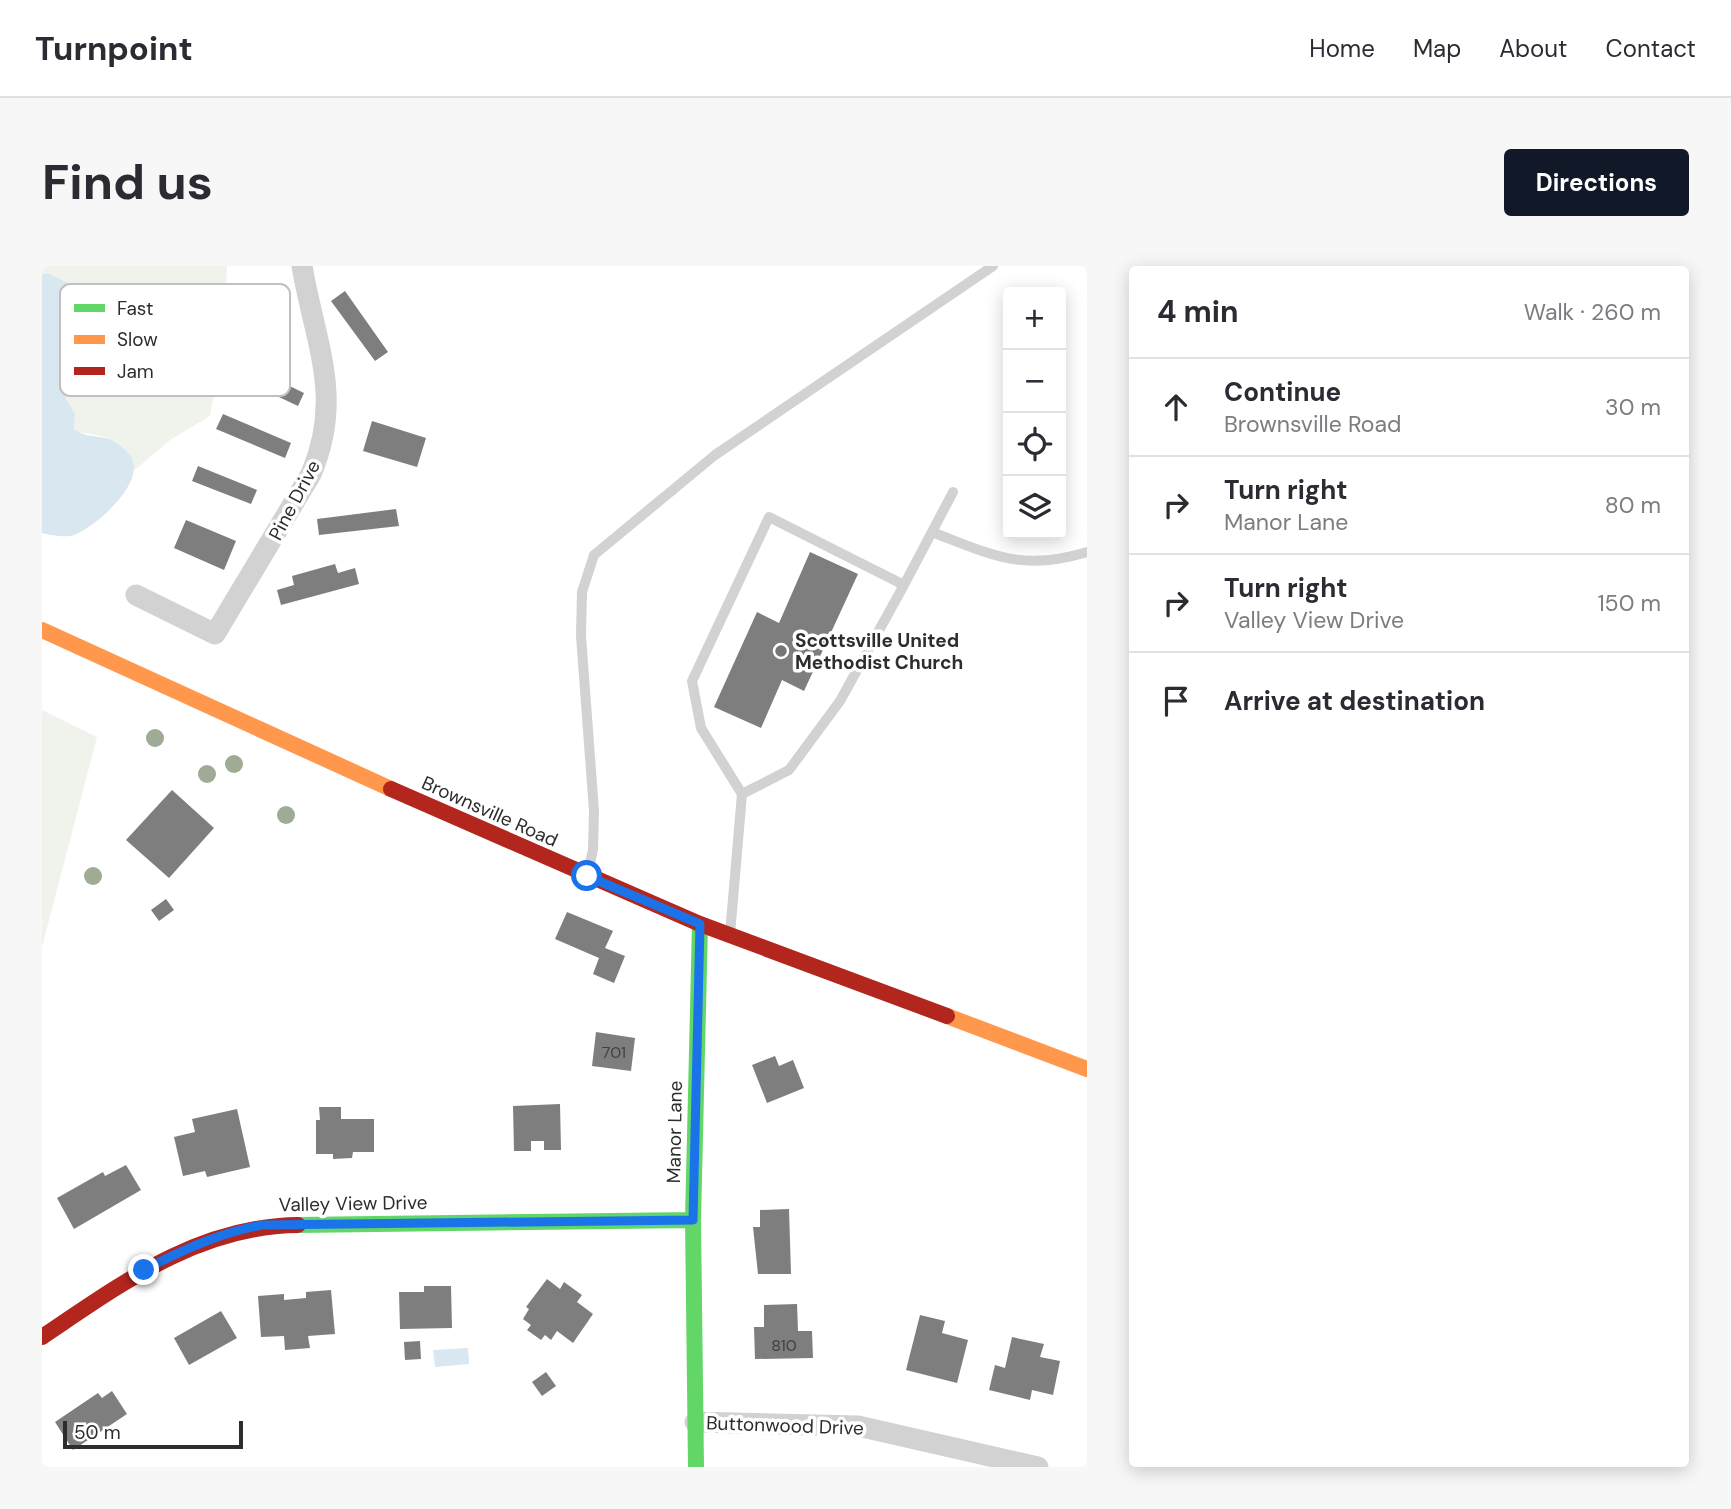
<!DOCTYPE html>
<html lang="en">
<head>
<meta charset="utf-8">
<style>
  :root { --surface:#fff; --page:#f7f7f7; --text:#2b2b33; --muted:#7c7c81; --line:#e1e1e2; --accent:#111827 }
  body { margin:0; font-family:"DM Sans",sans-serif; background:var(--page); color:var(--text) }
  .controls { position:absolute; right:21px; top:21px; display:grid; overflow:hidden; border-radius:7px; box-shadow:0 4px 18px #0003 }
  .controls button { width:63px; height:63px; display:grid; place-items:center; padding:0; border:0; border-bottom:2px solid var(--line); background:var(--surface); color:var(--text); font:35px sans-serif }
  .scale { position:absolute; left:21px; bottom:18px; width:180px; box-sizing:border-box; padding-left:7px; border:4px solid #2d2d2d; border-top:0; font-size:19px; line-height:24px; white-space:nowrap; color:#2d2d2d; -webkit-text-stroke:5px #fff; paint-order:stroke }
  .stop { position:absolute; width:21px; height:21px; margin:-16px; border:5px solid #1a73e8; border-radius:50%; background:#fff }
  .stop.end { background:#1a73e8; border-color:#fff; box-shadow:0 2px 7px #0008 }
  .list { margin:0; padding:0; list-style:none }
  h2 { display:flex; justify-content:space-between; align-items:center; height:91px; margin:0; padding:0 28px; font-size:30px }
  h2 small { font-size:23px; font-weight:400; color:var(--muted) }
  .list li { display:grid; grid-template-columns:46px 1fr auto; gap:21px; align-items:center; box-sizing:border-box; height:98px; padding:0 28px; border-top:2px solid var(--line) }
  .list b { display:block; font-size:26px; white-space:nowrap }
  .list p { margin:0; font-size:23px; white-space:nowrap; color:var(--muted) }
  .list em { font-size:23px; font-style:normal; color:var(--muted) }
  .icon { flex:none; width:38px; height:38px; fill:none; stroke:currentColor; stroke-width:2; stroke-linecap:round; stroke-linejoin:round }
  .map { position:relative; flex:none; width:1045px; height:1201px; overflow:hidden; border-radius:7px }
  header { display:flex; align-items:center; gap:42px; box-sizing:border-box; height:98px; padding:0 35px; background:var(--surface); border-bottom:2px solid var(--line) }
  header strong { font-size:33px }
  nav { display:flex; gap:38px; margin-inline-start:auto; font-size:24px }
  .intro { display:flex; align-items:center; justify-content:space-between; box-sizing:border-box; height:168px; padding:0 42px }
  h1 { margin:0; font-size:49px }
  .button { padding:18px 32px; border-radius:7px; background:var(--accent); color:#fff; font-size:24px; font-weight:700 }
  main { display:flex; gap:42px; padding:0 42px }
  aside { flex:1; background:var(--surface); border-radius:7px; box-shadow:0 4px 18px #0003 }
  .map>svg:first-child { display:block }
  .green { fill:#f0f3eb }
  .water { fill:#d8e7f0 }
  .building { fill:#7e7e7e }
  .lines { fill:none; stroke-linecap:round; stroke-linejoin:round }
  .lane { stroke:#d2d2d2; stroke-width:10 }
  .street { stroke:#d2d2d2; stroke-width:21 }
  .fast { stroke:#63d668; stroke-width:16 }
  .slow { stroke:#ff974d; stroke-width:16 }
  .jam { stroke:#b3261e; stroke-width:16 }
  .tree { fill:#9fab94 }
  .route { stroke:#1a73e8; stroke-width:9 }
  .poi-dot { fill:#767676; stroke:#fff; stroke-width:2.5 }
  .labels { text-anchor:middle; stroke-width:7; stroke-linejoin:round; paint-order:stroke }
  .number-label { font-size:16px; fill:#414141 }
  .street-label { font-size:19px; fill:#2d2d2d; stroke:#fff }
  .poi-label { font-size:19px; font-weight:bold; fill:#2d2d2d; stroke:#fff; text-anchor:start }
  .key { fill:#fff; stroke:#c0c0c0; stroke-width:2 }
  .key-label { font-size:19px; fill:#2d2d2d }
</style>
</head>
<body>
<header>
<strong>Turnpoint</strong>
<nav><a>Home</a><a>Map</a><a>About</a><a>Contact</a></nav>
</header>
<div class="intro"><h1>Find us</h1><a class="button">Directions</a></div>
<main>
<div class="map">
<svg width="1045" height="1201" viewBox="0 0 1045 1201">
  <rect width="100%" height="100%" fill="#fff"/>
  <path class="green" d="M0,0H185L181,76L168,150L128,174L93,204C85,172 64,170 35,166L32,163L33,148L23,131L42,93L5,7L0,9Z
    M0,444L55,471L0,681Z"/>
  <path class="water" d="M5,7L36,22L48,53L42,93L23,131L33,148L32,163C50,177 67,162 88,189C107,214 54,261 32,269C24,272 8,269 0,267V9Z
    M426,1082L427,1098L393,1101L391,1084Z"/>
  <path class="building" d="M303,25L346,86L333,95L289,35Z
    M192,93L262,127L256,140L186,107Z
    M181,148L249,177L243,192L174,163Z
    M330,155L384,172L375,201L321,185Z
    M156,200L215,224L209,238L150,215Z
    M354,243L357,260L277,269L275,253Z
    M144,254L194,275L182,304L132,282Z
    M768,286L816,308L762,425L740,414L719,462L672,441L715,346L737,357Z
    M293,298L296,307L313,302L317,318L239,339L235,324L252,319L250,310Z
    M130,524L172,562L127,612L84,574Z
    M124,633L132,644L117,655L109,644Z
    M525,646L571,665L563,682L583,690L572,717L551,708L557,692L513,673Z
    M554,766L593,772L589,805L550,800Z
    M733,790L737,800L751,794L762,822L725,837L710,799Z
    M518,838L519,884H502V875H489V885H472L471,840Z
    M277,841H299V853H332V886H311L310,892L291,893V888H274V854H278Z
    M195,843L208,901L165,911L163,905L141,910L132,871L153,866L150,853Z
    M84,899L99,924L32,963L15,932L61,906L63,910Z
    M747,943L749,1008H716L711,961H718V944Z
    M505,1013L518,1023L522,1016L540,1029L535,1036L551,1048L531,1077L515,1065L509,1074L503,1069L499,1074L485,1064L489,1059L481,1053L487,1043L484,1041Z
    M382,1020H409L410,1062L358,1063L357,1026H382Z
    M289,1024L293,1068L266,1070L268,1082L243,1084L242,1070L219,1071L216,1030L242,1028V1034L264,1032V1026Z
    M755,1038L756,1065H770L771,1092L713,1093L712,1061H722V1039Z
    M179,1045L195,1072L147,1099L132,1072Z
    M878,1049L903,1055L900,1067L926,1074L915,1117L864,1104Z
    M970,1071L1002,1078L998,1091L1018,1095L1011,1129L990,1124L988,1134L947,1124L953,1099L963,1102Z
    M378,1075L379,1093L363,1094L362,1076Z
    M504,1106L514,1120L500,1130L490,1116Z
    M70,1125L85,1148L31,1184L13,1156L56,1127L60,1132Z"/>
  <g class="lines">
    <path class="lane" d="M890,266C950,289 980,306 1045,286
      M862,319L911,226
      M545,609L551,584L552,545L539,370L540,326L552,289L673,189L951,0
      M688,668L700,528L659,462L650,415L727,251L862,319L798,435L747,504L700,528"/>
    <path class="street" d="M94,329L173,368L269,208C302,131 273,77 260,0
      M653,1156L816,1160L996,1201"/>
    <path class="fast" d="M256,959L651,954
      M654,1201L651,954L658,658"/>
    <path class="slow" d="M0,364L349,523
      M905,750L1045,803"/>
    <path class="jam" d="M349,523L658,658L905,750
      M0,1071C79,1018 156,960 256,959"/>
  </g>
  <g class="tree">
    <circle cx="113" cy="472" r="9"/>
    <circle cx="192" cy="498" r="9"/>
    <circle cx="165" cy="508" r="9"/>
    <circle cx="244" cy="549" r="9"/>
    <circle cx="51" cy="610" r="9"/>
  </g>
  <g class="lines">
    <path class="route" d="M102,1004C140,984 178,967 220,959L651,954L658,658L545,610"/>
  </g>
  <circle class="poi-dot" cx="739" cy="385" r="7"/>
  <g class="labels">
    <g class="number-label">
      <text x="572" y="792">701</text>
      <text x="742" y="1085">810</text>
    </g>
    <g class="street-label">
      <text transform="translate(252 234) rotate(-62)" y="7">Pine Drive</text>
      <text transform="translate(448 545) rotate(24)" y="7">Brownsville Road</text>
      <text transform="translate(632 866) rotate(-89)" y="7">Manor Lane</text>
      <text transform="translate(311 937) rotate(-1)" y="7">Valley View Drive</text>
      <text transform="translate(743 1159) rotate(2)" y="7">Buttonwood Drive</text>
    </g>
    <g class="poi-label">
      <text x="753" y="381">Scottsville United<tspan x="753" dy="22">Methodist Church</tspan></text>
    </g>
  </g>
  <rect x="18" y="18" width="230" height="112" rx="10" class="key"/>
  <rect x="32" y="38" width="31" height="8" fill="#63d668"/>
  <rect x="32" y="69" width="31" height="9" fill="#ff974d"/>
  <rect x="32" y="101" width="31" height="8" fill="#b3261e"/>
  <g class="key-label">
    <text x="75" y="49">Fast</text>
    <text x="75" y="80">Slow</text>
    <text x="75" y="112">Jam</text>
  </g>
</svg>
<div class="controls">
<button>+</button>
<button>−</button>
<button><svg class="icon" aria-label="locate" viewBox="0 0 24 24"><circle cx="12" cy="12" r="6"/><path d="M12 2v4M12 18v4M2 12h4M18 12h4"/></svg></button>
<button><svg class="icon" aria-label="layers" viewBox="0 0 24 24"><path d="M12 4l9 5-9 5-9-5zM3 14l9 5 9-5"/></svg></button>
</div>
<div class="scale">50 m</div>
<div class="stop" style="left:545px;top:610px"></div>
<div class="stop end" style="left:102px;top:1004px"></div>
</div>
<aside>
<h2>4 min<small>Walk · 260 m</small></h2>
<ul class="list">
<li><svg class="icon" aria-label="ahead" viewBox="0 0 24 24"><path d="M12 20V5M6 11l6-6 6 6"/></svg><div><b>Continue</b><p>Brownsville Road</p></div><em>30 m</em></li>
<li><svg class="icon" aria-label="right" viewBox="0 0 24 24"><path d="M7 20v-9h11M14 6l5 5-5 5"/></svg><div><b>Turn right</b><p>Manor Lane</p></div><em>80 m</em></li>
<li><svg class="icon" aria-label="right" viewBox="0 0 24 24"><path d="M7 20v-9h11M14 6l5 5-5 5"/></svg><div><b>Turn right</b><p>Valley View Drive</p></div><em>150 m</em></li>
<li><svg class="icon" aria-label="arrive" viewBox="0 0 24 24"><path d="M6 21V4h12l-3 4 3 4H6"/></svg><div><b>Arrive at destination</b></div></li>
</ul>
</aside>
</main>
</body>
</html>
